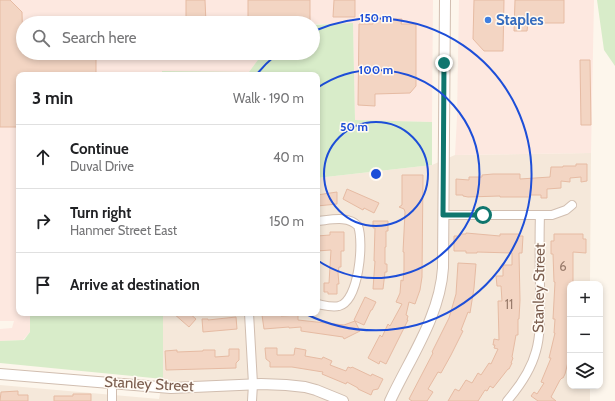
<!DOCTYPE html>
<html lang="en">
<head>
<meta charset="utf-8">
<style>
  :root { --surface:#fff; --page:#f6f6f6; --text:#202124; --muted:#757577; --line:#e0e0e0 }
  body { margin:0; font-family:Cabin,sans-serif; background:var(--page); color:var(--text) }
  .controls { position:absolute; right:12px; bottom:12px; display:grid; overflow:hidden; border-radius:8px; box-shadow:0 2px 6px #0003 }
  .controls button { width:36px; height:36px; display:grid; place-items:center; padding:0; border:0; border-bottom:1px solid var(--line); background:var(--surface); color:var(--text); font:20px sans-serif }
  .stop { position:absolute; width:12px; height:12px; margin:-9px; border:3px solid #0f766e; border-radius:50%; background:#fff }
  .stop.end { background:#0f766e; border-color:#fff; box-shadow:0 1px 4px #0008 }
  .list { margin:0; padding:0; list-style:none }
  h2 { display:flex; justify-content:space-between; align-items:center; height:52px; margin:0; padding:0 16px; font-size:17px }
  h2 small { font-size:13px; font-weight:400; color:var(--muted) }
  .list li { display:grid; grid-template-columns:26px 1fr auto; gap:12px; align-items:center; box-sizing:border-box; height:64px; padding:0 16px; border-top:1px solid var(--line) }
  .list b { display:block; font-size:15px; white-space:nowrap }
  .list p { margin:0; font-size:13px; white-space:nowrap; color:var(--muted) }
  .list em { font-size:13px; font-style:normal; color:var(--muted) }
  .icon { flex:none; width:22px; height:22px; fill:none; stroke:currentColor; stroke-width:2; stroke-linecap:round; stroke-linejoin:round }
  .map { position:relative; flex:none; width:615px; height:401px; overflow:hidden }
  .search { position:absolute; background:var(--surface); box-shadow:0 2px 6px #0003; left:16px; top:16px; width:304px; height:44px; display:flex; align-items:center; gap:10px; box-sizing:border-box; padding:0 14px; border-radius:22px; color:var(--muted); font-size:15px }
  .panel { position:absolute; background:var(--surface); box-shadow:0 2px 6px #0003; left:16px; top:72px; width:304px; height:244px; border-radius:8px }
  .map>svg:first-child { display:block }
  .residential { fill:#f5e8da }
  .commercial { fill:#fde8e0 }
  .green { fill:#d8ecc9 }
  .building { fill:#f3d5c3; stroke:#e6bba3 }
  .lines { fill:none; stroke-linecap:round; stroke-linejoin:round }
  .minor-casing { stroke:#d1beb0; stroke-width:10 }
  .tertiary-casing { stroke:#d1beb0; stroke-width:12 }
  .minor { stroke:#fff; stroke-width:8 }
  .tertiary { stroke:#fff; stroke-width:10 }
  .route { stroke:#0f766e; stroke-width:5 }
  .ring { fill:none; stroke:#1d4ed8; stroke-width:2 }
  .shop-dot { fill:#3f7fe0; stroke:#fffaf3; stroke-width:1.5 }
  .labels { text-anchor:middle; stroke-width:3; stroke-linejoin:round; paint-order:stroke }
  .number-label { font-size:13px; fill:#987a6a }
  .shop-label { font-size:15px; font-weight:bold; fill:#366cbe; stroke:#fffaf3; text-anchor:start }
  .street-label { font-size:15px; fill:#7a5c4d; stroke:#fffaf3 }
  .centre { fill:#1d4ed8; stroke:#fffaf3; stroke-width:2 }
  .ring-label { font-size:12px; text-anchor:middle; font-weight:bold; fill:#1d4ed8; stroke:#fffaf3; stroke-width:3; stroke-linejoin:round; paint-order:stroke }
</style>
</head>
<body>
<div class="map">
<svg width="615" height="401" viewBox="0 0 615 401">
  <rect width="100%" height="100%" fill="#fdf6ec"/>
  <path class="residential" d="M591,153L590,284H570V386H590V401H0V385L159,399L163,379V313H317V178L432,165L455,155Z"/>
  <path class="commercial" d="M0,0H433L432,122L355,120L353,24L23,23V53H263L249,72L193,75H19V313H30V332L23,340L0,341V329L12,328L14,321H0Z
    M459,0H594L591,153L455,155L457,117Z"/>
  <path class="green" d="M597,0H615V66L604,50Z
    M353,23L355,120L432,122V165L317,178V75H162V71L249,72L263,53H313V25Z
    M30,313H163V379L0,363V341L24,340L30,332Z"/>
  <path class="building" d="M0,0H10L22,12L23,53H96V75H19V127H0Z
    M186,0H205L206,23H186Z
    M248,0H310V23H292V19L248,20Z
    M334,0H355V17H333Z
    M474,0H504L503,51H484L473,39Z
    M515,0H564V23H528L527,31H514Z
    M374,19H402L401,24H416V86L410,93L375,94V106L358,105L359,24H373Z
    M580,60H590L591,125H581Z
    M576,164H587V181L581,182V177L570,178V182L561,181V188L547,189V198H541V195H530V197H500V196L468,197L463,196V195H456V179L469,180V177H482V175L493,174H520V179L550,177L551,167H563V166H576Z
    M402,175H423L422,277L420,290L415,304L409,302L406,315L408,316L407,320H408L386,364L380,361L379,364L368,358L380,335L382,337L388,324L390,326L402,304L396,302L400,293L401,280L403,281L404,270V252H403L405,212L404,209L399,207L402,205Z
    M347,189L379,203L374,213L364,208L363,210L343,199Z
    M337,192V204L317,206V195Z
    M373,221H388V231H386V247H385V264H387V272H385L383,289H373L375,261H374L375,228H373Z
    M330,232H344V251H341V267H339L338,273L339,284H337V294H328V292H324V283H329L331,250L317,251V236L330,235Z
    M466,233L500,236V234H519V236H523L522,253H519L520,300L519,319H518V335H516L512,357L513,358L511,363H512L509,369H508L493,388L490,386L487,391L485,390L478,401H448L455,389L459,391L466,380L472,383L478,373L481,375L489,363L491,364L498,349L494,348L495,345H493L494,339L499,340L498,301H502L501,286H497L496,276H503V265H512V253L477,252V253H466V251H454V236H459V234H466Z
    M554,234H583V239H586V253L573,252V284H570V354L565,374L563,378H562L560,380L551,397L556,401H538L531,396L534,392L537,394L544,383L541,382L551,358H549L555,333H554L555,319H553L555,282H554L553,254H551V241H554Z
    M458,263L476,264L474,288L470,313L468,312L461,330L463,331L451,355L441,373L438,372L428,389L433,392L427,401H412L409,399L433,353L432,352L449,318L456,294Z
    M365,297L376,302L372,310H371L364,325L355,321L360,331L344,339L343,337L301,331V327L289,328V327L264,329L262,315L281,314V316L298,315V320L344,325L355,321L354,320Z
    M173,313H189L196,319L189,327Z
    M236,317L237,329L203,332L202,319H208V320Z
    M265,348H277V355H294L295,348L306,350L305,356L322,359L323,357L332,361L330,365L346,371L348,367L351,368L352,367L371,376L372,374L383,379L378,389L373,390L371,395L358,389V388L347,382L346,384L322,374L323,372L292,367H270V362L266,359Z
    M229,349H239V360L236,363V368L166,370L165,351L177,350V352L203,351V350H215V357L229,356Z
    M18,391V395H28V401H0L1,392Z
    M73,394H91V401H54V396H73Z"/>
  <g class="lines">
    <g class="minor-casing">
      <path id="minor" d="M443,215H552L566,210L572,205
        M317,221C330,220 348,215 358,226C364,242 359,301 339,306C332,308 323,305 317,304
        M249,313L253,384L252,401
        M112,401V383
        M507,401C520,386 531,370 536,351C541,333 540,314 540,295C540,269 539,242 540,215"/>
    </g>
    <g class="tertiary-casing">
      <path id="tertiary" d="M0,374L171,388L261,384L286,385L305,387L316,390L343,401
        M390,401C410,358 440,316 443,268L445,0"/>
    </g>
    <use href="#minor" class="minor"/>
    <use href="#tertiary" class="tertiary"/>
  </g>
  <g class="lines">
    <path class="route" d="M444,63L443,215H483"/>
  </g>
  <g class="ring">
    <circle cx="376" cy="174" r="52"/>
    <path d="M317 88A104 104 0 1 1 317 260"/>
    <path d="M256 75A156 156 0 0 1 277 54M314 31A156 156 0 1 1 306 314"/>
  </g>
  <circle class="shop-dot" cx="488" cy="20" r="4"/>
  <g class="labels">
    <g class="number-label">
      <text x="563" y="271">6</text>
      <text x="509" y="309">11</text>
    </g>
    <g class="shop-label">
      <text x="496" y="25">Staples</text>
    </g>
    <g class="street-label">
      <text transform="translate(539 288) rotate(-89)" y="5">Stanley Street</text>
      <text transform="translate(149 384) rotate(3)" y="5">Stanley Street</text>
    </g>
  </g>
  <circle cx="376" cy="174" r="6" class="centre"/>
  <g class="ring-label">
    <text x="376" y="22">150 m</text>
    <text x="376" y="74">100 m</text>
    <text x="354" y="131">50 m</text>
  </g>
</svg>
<div class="controls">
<button>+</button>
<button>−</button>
<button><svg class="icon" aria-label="layers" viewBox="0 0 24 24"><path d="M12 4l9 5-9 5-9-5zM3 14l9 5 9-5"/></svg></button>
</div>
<div class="stop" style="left:483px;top:215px"></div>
<div class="stop end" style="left:444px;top:63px"></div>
<div class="search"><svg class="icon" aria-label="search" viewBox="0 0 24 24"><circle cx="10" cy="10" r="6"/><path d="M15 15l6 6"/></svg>Search here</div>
<section class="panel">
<h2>3 min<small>Walk · 190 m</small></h2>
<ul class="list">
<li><svg class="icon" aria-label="ahead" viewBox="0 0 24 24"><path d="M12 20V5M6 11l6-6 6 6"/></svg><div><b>Continue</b><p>Duval Drive</p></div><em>40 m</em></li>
<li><svg class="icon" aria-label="right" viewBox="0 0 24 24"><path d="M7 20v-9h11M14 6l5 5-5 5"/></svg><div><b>Turn right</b><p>Hanmer Street East</p></div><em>150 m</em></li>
<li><svg class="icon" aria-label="arrive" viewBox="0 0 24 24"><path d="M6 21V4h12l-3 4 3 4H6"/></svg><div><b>Arrive at destination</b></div></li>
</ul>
</section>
</div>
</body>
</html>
